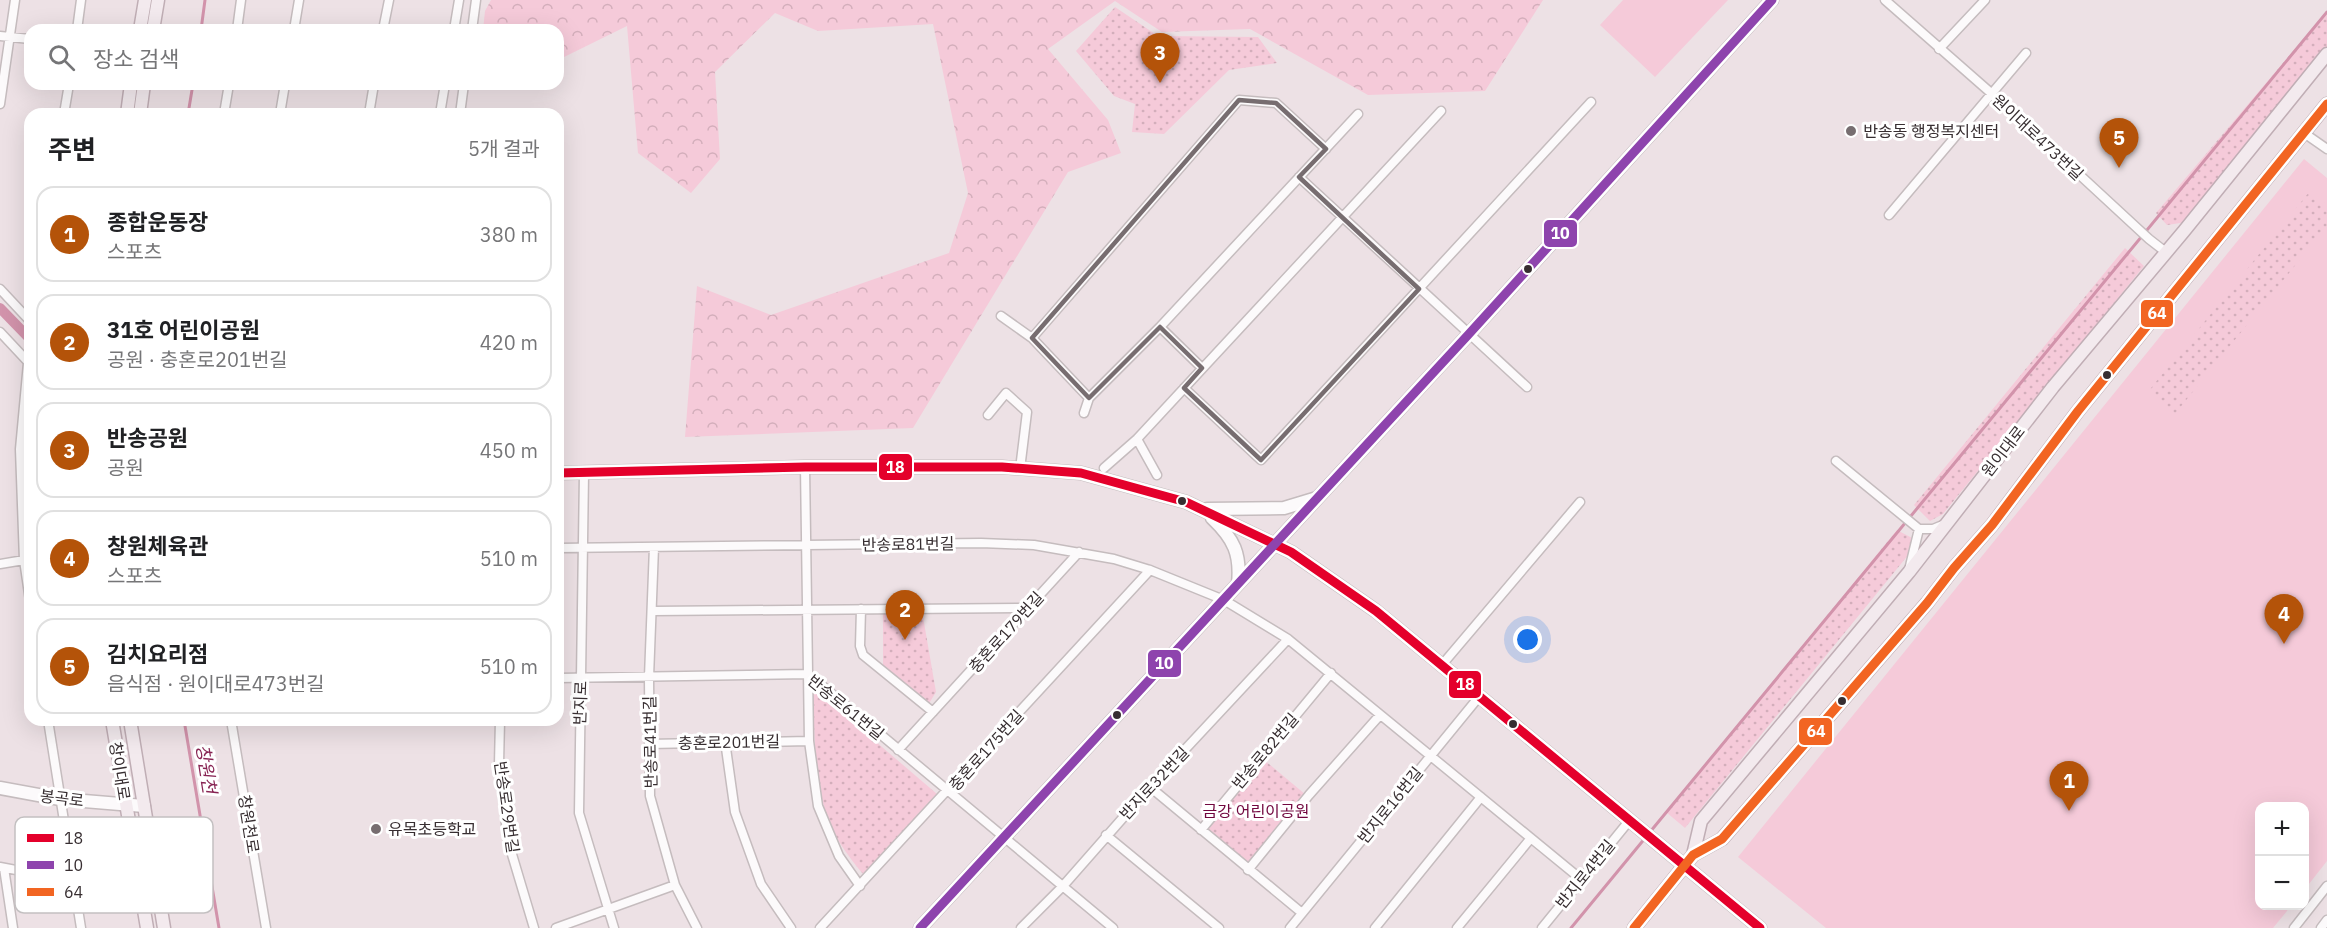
<!DOCTYPE html>
<html lang="ko">
<head>
<meta charset="utf-8">
<style>
  :root { --surface:#fff; --page:#f2f2f2; --text:#202124; --muted:#757577; --line:#e0e0e0; --accent:#b45309 }
  body { margin:0; font-family:"IBM Plex Sans","Noto Sans KR",sans-serif; background:var(--page); color:var(--text) }
  .controls { position:absolute; right:18px; bottom:18px; display:grid; overflow:hidden; border-radius:12px; box-shadow:0 6px 24px #0002 }
  .controls button { width:54px; height:54px; display:grid; place-items:center; padding:0; border:0; border-bottom:2px solid var(--line); background:var(--surface); color:var(--text); font:30px sans-serif }
  .you { position:absolute; left:1528px; top:640px; width:21px; height:21px; margin:-15px; border:4px solid #fff; border-radius:50%; background:#1a73e8; box-shadow:0 0 0 9px #1a73e833 }
  .badge { display:grid; place-items:center; width:39px; height:39px; border-radius:50%; background:var(--accent); color:#fff; font-size:20px; font-weight:700 }
  .pin { position:absolute; translate:-50% -50px; filter:drop-shadow(0 2px 3px #0008) }
  .pin::after { content:''; position:absolute; top:32px; width:21px; height:18px; background:inherit; clip-path:polygon(0 0,100% 0,50% 100%) }
  .list { margin:0; padding:0; list-style:none }
  h2 { display:flex; justify-content:space-between; align-items:center; height:78px; margin:0; padding:0 24px; font-size:26px }
  h2 small { font-size:20px; font-weight:400; color:var(--muted) }
  .list li { display:grid; grid-template-columns:39px 1fr auto; gap:18px; align-items:center; box-sizing:border-box; height:96px; margin:0 12px 12px; padding:0 12px; border:2px solid var(--line); border-radius:18px }
  .list b { display:block; font-size:22px; white-space:nowrap }
  .list p { margin:0; font-size:20px; white-space:nowrap; color:var(--muted) }
  .list em { font-size:20px; font-style:normal; color:var(--muted) }
  .icon { flex:none; width:33px; height:33px; fill:none; stroke:currentColor; stroke-width:2; stroke-linecap:round; stroke-linejoin:round }
  .map { position:relative; flex:none; width:2327px; height:928px; overflow:hidden }
  .search { position:absolute; background:var(--surface); box-shadow:0 6px 24px #0002; left:24px; top:24px; width:540px; height:66px; display:flex; align-items:center; gap:15px; box-sizing:border-box; padding:0 21px; border-radius:18px; color:var(--muted); font-size:22px }
  .panel { position:absolute; background:var(--surface); box-shadow:0 6px 24px #0002; left:24px; top:108px; width:540px; height:618px; border-radius:18px }
  .map>svg:first-child { display:block }
  .grass { fill:#f5cad9 }
  .forest { fill:url(#forest-crowns) }
  .park { fill:url(#park-dots) }
  .lines { fill:none; stroke-linecap:round; stroke-linejoin:round }
  .stream { stroke:#d293ab; stroke-width:3 }
  .canal { stroke:#d293ab; stroke-width:10 }
  .street-casing { stroke:#c5bcbe; stroke-width:11 }
  .secondary-casing { stroke:#c5bcbe; stroke-width:15 }
  .primary-casing { stroke:#c0aeb5; stroke-width:15 }
  .street { stroke:#fcfafb; stroke-width:8 }
  .secondary { stroke:#fcfafb; stroke-width:12 }
  .primary { stroke:#f3eaee; stroke-width:12 }
  .bus-1-casing { stroke:#fff; stroke-width:14 }
  .bus-2-casing { stroke:#fff; stroke-width:14 }
  .bus-3-casing { stroke:#fff; stroke-width:14 }
  .bus-1 { stroke:#e4002b; stroke-width:9 }
  .bus-2 { stroke:#8e44ad; stroke-width:9 }
  .bus-3 { stroke:#f26522; stroke-width:9 }
  .marked { fill:none; stroke:#776d70; stroke-width:4.5; stroke-linejoin:round }
  .poi-dot { fill:#776d70; stroke:#fff; stroke-width:2 }
  .bus-dot { fill:#372e31; stroke:#fff; stroke-width:2 }
  .labels { text-anchor:middle; stroke-width:6; stroke-linejoin:round; paint-order:stroke }
  .poi-label { font-size:16px; fill:#372e31; stroke:#fff; text-anchor:start }
  .street-label { font-size:16px; fill:#372e31; stroke:#fff }
  .park-label { font-size:16px; fill:#71073f; stroke:#fff }
  .water-label { font-size:18px; font-style:italic; fill:#882453; stroke:#fff }
  .key { fill:#fff; stroke:#c3c0c1; stroke-width:1.5 }
  .key-label { font-size:16px; fill:#372e31 }
  .line-badge { stroke:#fff; stroke-width:2 }
  .badge-label { font-size:16px; text-anchor:middle; font-weight:bold; fill:#fff }
</style>
</head>
<body>
<div class="map">
<svg width="2327" height="928" viewBox="0 0 2327 928">
  <defs>
    <pattern id="forest-crowns" width="20" height="18" patternUnits="userSpaceOnUse" patternTransform="scale(1.5)"><rect width="20" height="18" fill="#f5cad9"/><path d="M2 6a3 3 0 1 1 6 0M12 15a3 3 0 1 1 6 0" fill="none" stroke="#d3aebb"/></pattern>
    <pattern id="park-dots" width="8" height="8" patternUnits="userSpaceOnUse" patternTransform="scale(1.5)"><rect width="8" height="8" fill="#f5cad9"/><path d="M2 2h.1M6 6h.1" fill="none" stroke="#d3aebb" stroke-width="1.8" stroke-linecap="round"/></pattern>
  </defs>
  <rect width="100%" height="100%" fill="#ede1e5"/>
  <path class="grass" d="M1623,0H1728L1655,77L1600,25Z
    M2304,159L2327,178V861L2305,889L2304,806H2260V906H2291L2273,928H1826L1738,857Z"/>
  <path class="forest" d="M491,0H1543L1485,91L1368,95L1250,29L1162,32L1115,1L1048,49L1108,120L1121,153L1068,172L913,428L685,437L697,286L771,315L949,253L968,193L933,24L818,31L775,13L715,72L720,159L691,193L638,153L627,26L558,60V30H483L485,11Z"/>
  <path class="park" d="M1115,7L1158,36L1258,37L1277,63L1229,70L1164,134L1132,132L1135,104L1114,96L1076,51Z
    M2327,11V48L2187,222L2167,225L2156,213Z
    M2310,191L2327,205V226L2174,415L2147,393Z
    M2125,248L2144,266L1943,514L1930,521L1914,505Z
    M1897,530L1912,538L1914,548L1685,828L1666,812Z
    M883,611H922L936,692L928,705L883,668Z
    M813,688L937,794L863,874C847,855 830,832 824,807C814,769 814,727 813,688Z
    M1263,759L1306,795L1249,866L1205,829Z"/>
  <g class="lines">
    <path class="stream" d="M201,30L205,0
      M188,114L193,84
      M184,720L219,928
      M1650,832L2327,12
      M1571,928L1646,837"/>
    <path class="canal" d="M0,308L30,339"/>
    <g class="street-casing">
      <path id="street" d="M1885,0L1991,93L2149,239L2167,253
        M77,30L81,0
        M237,30L241,0
        M294,30L299,0
        M383,30L389,0
        M454,30L459,0
        M472,30L476,0
        M0,36L30,39
        M1939,49L1985,0
        M0,104L15,0
        M64,114L69,84
        M224,114L229,84
        M280,114L285,84
        M369,114L374,84
        M440,114L445,84
        M460,114L464,84
        M2304,133L2327,149
        M1299,177L1527,387
        M1889,215L2026,53
        M0,289L30,321
        M1001,316L1032,338L1239,100L1276,103L1326,149
        M1160,327L1202,368
        M0,332L30,364
        M1032,338L1089,398
        M28,363L20,449L24,560L30,601
        M1184,388L1261,460L1591,102
        M1084,413L1089,398L1160,327L1358,114
        M988,415L1006,393L1027,412L1020,469
        M1137,439L1157,475
        M1836,461L1919,529H1933L1945,524
        M805,467L809,741L818,806L839,856L860,886
        M1104,468L1137,439L1441,111
        M584,473L579,813L614,928
        M654,547L649,677L650,796L675,885L697,928
        M558,548L981,543L1034,545L1114,559L1150,570L1224,600L1288,639L1582,880
        M0,564L30,559
        M1909,570L1919,529
        M861,609L860,646L863,655L933,712
        M653,611L1027,608
        M1441,666L1580,502
        M558,678L808,674L1113,928
        M48,720L81,928
        M231,720L266,928
        M500,720L499,764L508,841L534,928
        M725,741L735,812L761,884L791,928
        M649,744L809,741
        M898,750L1079,552
        M1150,787L1302,913
        M1201,830L1331,673
        M1106,835L1219,928
        M0,867L73,881
        M4,868L13,928
        M1248,870L1309,795L1380,715
        M556,928L675,885
        M820,928L1150,570
        M1021,928L1063,886L1150,787L1288,639
        M1290,928L1478,698
        M1375,928L1481,797
        M1457,928L1531,838
        M1542,928L1629,821
        M2294,928L2327,886
        M2321,928L2327,920"/>
    </g>
    <g class="secondary-casing">
      <path id="secondary" d="M558,473L805,467H1002L1081,473L1186,502L1291,552L1376,611L1760,928
        M1207,509L1284,508L1317,498
        M1212,518C1234,539 1241,554 1238,584
        M0,788L60,799L144,806
        M920,928L1468,335L1772,0"/>
    </g>
    <g class="primary-casing">
      <path id="primary" d="M140,30L145,0
        M153,30L158,0
        M127,114L131,84
        M140,114L144,84
        M112,720L147,928
        M130,720L164,928
        M1693,855L1701,821L1909,572L2053,387L2184,231L2327,54
        M1634,928L1693,855L1722,839L1927,603L1954,568L1992,525L2078,411L2327,104"/>
    </g>
    <use href="#street" class="street"/>
    <use href="#secondary" class="secondary"/>
    <use href="#primary" class="primary"/>
    <g class="bus-1-casing">
      <path id="bus-1" d="M558,473L805,467H1002L1081,473L1186,502L1291,552L1376,611L1760,928"/>
    </g>
    <g class="bus-2-casing">
      <path id="bus-2" d="M920,928L1468,335L1772,0"/>
    </g>
    <g class="bus-3-casing">
      <path id="bus-3" d="M1634,928L1693,855L1722,839L1927,603L1954,568L1992,525L2078,411L2327,104"/>
    </g>
    <use href="#bus-1" class="bus-1"/>
    <use href="#bus-2" class="bus-2"/>
    <use href="#bus-3" class="bus-3"/>
  </g>
  <path class="marked" d="M1239,100L1276,103L1326,149L1299,177L1419,289L1261,460L1184,388L1202,368L1160,327L1089,398L1032,338Z"/>
  <g class="poi-dot">
    <circle cx="1851" cy="131" r="6"/>
    <circle cx="376" cy="829" r="6"/>
  </g>
  <g class="bus-dot">
    <circle cx="1528" cy="269" r="5"/>
    <circle cx="2107" cy="375" r="5"/>
    <circle cx="1182" cy="501" r="5"/>
    <circle cx="1842" cy="701" r="5"/>
    <circle cx="1117" cy="715" r="5"/>
    <circle cx="1513" cy="724" r="5"/>
  </g>
  <g class="labels">
    <g class="poi-label">
      <text x="1863" y="137">반송동 행정복지센터</text>
      <text x="388" y="835">유목초등학교</text>
    </g>
    <g class="street-label">
      <text transform="translate(2038 137) rotate(43)" y="6">원이대로473번길</text>
      <text transform="translate(2003 451) rotate(-52)" y="6">원이대로</text>
      <text transform="translate(908 544) rotate(-1)" y="6">반송로81번길</text>
      <text transform="translate(1006 632) rotate(-48)" y="6">충혼로179번길</text>
      <text transform="translate(580 703) rotate(-88)" y="6">반지로</text>
      <text transform="translate(846 707) rotate(39)" y="6">반송로61번길</text>
      <text transform="translate(650 742) rotate(-91)" y="6">반송로41번길</text>
      <text transform="translate(729 742) rotate(-1)" y="6">충혼로201번길</text>
      <text transform="translate(986 750) rotate(-48)" y="6">충혼로175번길</text>
      <text transform="translate(1265 751) rotate(-50)" y="6">반송로82번길</text>
      <text transform="translate(120 771) rotate(81)" y="6">창이대로</text>
      <text transform="translate(1154 783) rotate(-47)" y="6">반지로32번길</text>
      <text transform="translate(62 798) rotate(7)" y="6">봉곡로</text>
      <text transform="translate(1390 805) rotate(-51)" y="6">반지로16번길</text>
      <text transform="translate(507 807) rotate(82)" y="6">반송로29번길</text>
      <text transform="translate(249 824) rotate(81)" y="6">창원천로</text>
      <text transform="translate(1585 874) rotate(-51)" y="6">반지로4번길</text>
    </g>
    <g class="park-label">
      <text x="1256" y="817">금강 어린이공원</text>
    </g>
    <g class="water-label">
      <text transform="translate(206 769) rotate(81)" y="6">창원천</text>
    </g>
  </g>
  <rect x="15" y="817" width="198" height="96" rx="9" class="key"/>
  <rect x="27" y="834" width="27" height="8" fill="#e4002b"/>
  <rect x="27" y="861" width="27" height="8" fill="#8e44ad"/>
  <rect x="27" y="888" width="27" height="8" fill="#f26522"/>
  <g class="key-label">
    <text x="64" y="844">18</text>
    <text x="64" y="871">10</text>
    <text x="64" y="898">64</text>
  </g>
  <g class="line-badge">
    <rect x="1543" y="219" width="35" height="29" rx="6" fill="#8e44ad"/>
    <rect x="2140" y="299" width="34" height="29" rx="6" fill="#f26522"/>
    <rect x="878" y="453" width="35" height="28" rx="6" fill="#e4002b"/>
    <rect x="1147" y="649" width="35" height="29" rx="6" fill="#8e44ad"/>
    <rect x="1448" y="670" width="34" height="29" rx="6" fill="#e4002b"/>
    <rect x="1798" y="717" width="35" height="29" rx="6" fill="#f26522"/>
  </g>
  <g class="badge-label">
    <text x="1560" y="239">10</text>
    <text x="2157" y="319">64</text>
    <text x="895" y="473">18</text>
    <text x="1164" y="669">10</text>
    <text x="1465" y="690">18</text>
    <text x="1816" y="737">64</text>
  </g>
</svg>
<div class="controls">
<button>+</button>
<button>−</button>
</div>
<div class="you"></div>
<div class="pin badge" style="left:2069px;top:811px">1</div>
<div class="pin badge" style="left:905px;top:640px">2</div>
<div class="pin badge" style="left:1160px;top:83px">3</div>
<div class="pin badge" style="left:2284px;top:644px">4</div>
<div class="pin badge" style="left:2119px;top:168px">5</div>
<div class="search"><svg class="icon" aria-label="search" viewBox="0 0 24 24"><circle cx="10" cy="10" r="6"/><path d="M15 15l6 6"/></svg>장소 검색</div>
<section class="panel">
<h2>주변<small>5개 결과</small></h2>
<ul class="list">
<li><span class="badge">1</span><div><b>종합운동장</b><p>스포츠</p></div><em>380 m</em></li>
<li><span class="badge">2</span><div><b>31호 어린이공원</b><p>공원 · 충혼로201번길</p></div><em>420 m</em></li>
<li><span class="badge">3</span><div><b>반송공원</b><p>공원</p></div><em>450 m</em></li>
<li><span class="badge">4</span><div><b>창원체육관</b><p>스포츠</p></div><em>510 m</em></li>
<li><span class="badge">5</span><div><b>김치요리점</b><p>음식점 · 원이대로473번길</p></div><em>510 m</em></li>
</ul>
</section>
</div>
</body>
</html>
